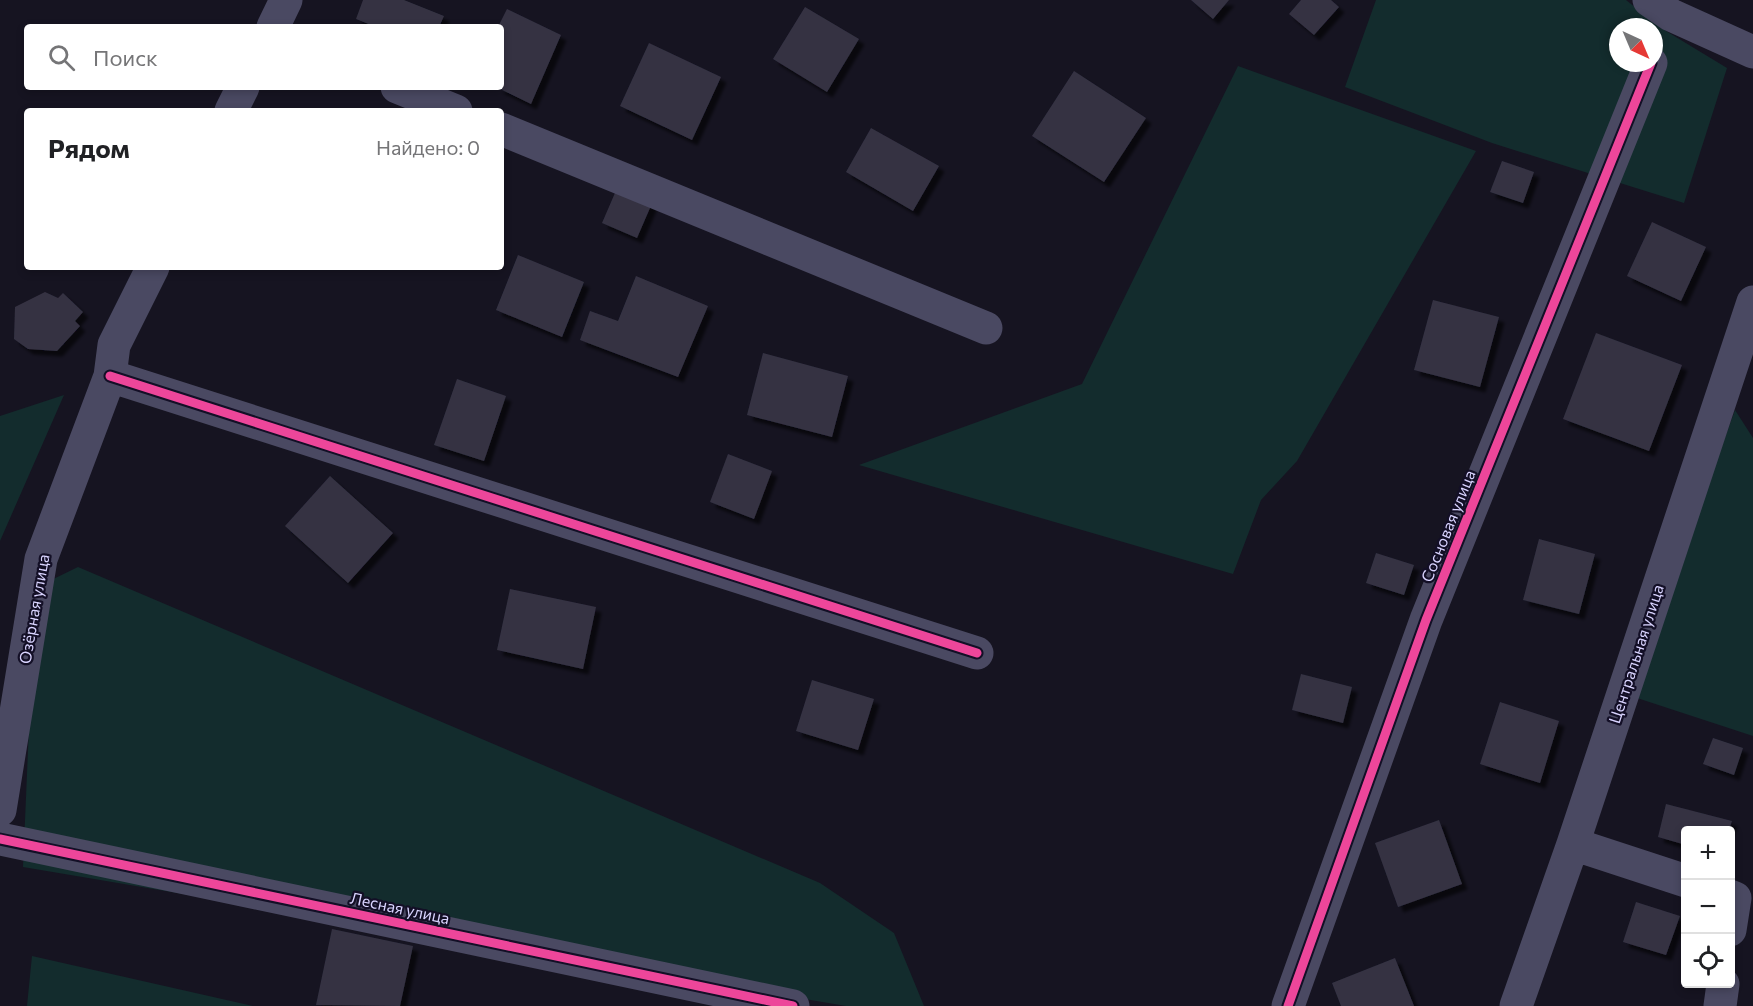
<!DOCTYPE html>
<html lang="ru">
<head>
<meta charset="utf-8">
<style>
  :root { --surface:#fff; --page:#f6f6f6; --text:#202124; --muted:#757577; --line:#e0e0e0 }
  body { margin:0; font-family:Commissioner,sans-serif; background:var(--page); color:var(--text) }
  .controls { position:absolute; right:18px; bottom:18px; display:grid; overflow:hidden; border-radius:6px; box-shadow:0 3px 9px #0003 }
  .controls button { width:54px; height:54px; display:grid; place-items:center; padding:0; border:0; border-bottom:2px solid var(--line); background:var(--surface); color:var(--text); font:30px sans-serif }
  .compass { position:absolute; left:1609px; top:18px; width:54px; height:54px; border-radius:50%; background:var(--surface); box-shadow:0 3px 9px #0003; rotate:136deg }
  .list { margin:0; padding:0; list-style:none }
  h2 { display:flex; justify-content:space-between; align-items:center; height:78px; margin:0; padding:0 24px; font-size:26px }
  h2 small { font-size:20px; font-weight:400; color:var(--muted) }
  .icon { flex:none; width:33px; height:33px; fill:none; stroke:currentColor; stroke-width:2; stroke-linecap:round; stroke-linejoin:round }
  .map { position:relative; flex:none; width:1753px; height:1006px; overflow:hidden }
  .search { position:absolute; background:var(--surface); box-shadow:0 3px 9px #0003; left:24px; top:24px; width:480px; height:66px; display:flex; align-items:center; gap:15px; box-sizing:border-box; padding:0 21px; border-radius:6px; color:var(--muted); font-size:22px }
  .panel { position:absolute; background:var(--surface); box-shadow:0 3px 9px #0003; left:24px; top:108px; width:480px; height:162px; border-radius:6px }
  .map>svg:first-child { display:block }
  .green { fill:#132c2d; fill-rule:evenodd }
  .building { fill:#343243; filter:url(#shadow) }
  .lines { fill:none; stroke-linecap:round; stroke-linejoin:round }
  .minor { stroke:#4a4962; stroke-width:33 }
  .cycleway-casing { stroke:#130f26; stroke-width:13 }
  .cycleway { stroke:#ed469a; stroke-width:9 }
  .labels { text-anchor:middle; stroke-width:4.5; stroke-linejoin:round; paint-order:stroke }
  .street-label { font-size:16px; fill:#d9d4ff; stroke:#130f26 }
</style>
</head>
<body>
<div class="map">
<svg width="1753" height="1006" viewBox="0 0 1753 1006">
  <defs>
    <filter id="shadow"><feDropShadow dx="5.5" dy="5.5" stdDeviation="1.5" flood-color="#0009"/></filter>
  </defs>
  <rect width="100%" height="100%" fill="#161421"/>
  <path class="green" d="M1376,0H1626L1661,28L1727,68L1684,203L1492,143L1345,87ZM1618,27H1654V63H1618Z
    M1238,66L1476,151L1297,461L1261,500L1233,574L859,465L1082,384Z
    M64,395L0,541V416Z
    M1735,410L1753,438V736L1631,696Z
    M78,567L820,883L894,933L924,1006H846L23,867L35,588Z
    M32,956L253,1006H27Z"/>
  <path class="building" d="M363,0H404L444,16L439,27H376L356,19Z
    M1191,0H1229L1213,19Z
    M1301,0H1331L1339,7L1314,35L1289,14Z
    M805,7L859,39L827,92L773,59Z
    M507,9L561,35L531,104L496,87H501V27H498Z
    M649,43L721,77L692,140L620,106Z
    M1074,71L1146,118L1104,182L1032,136Z
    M871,128L939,166L913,211L846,172Z
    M1502,161L1534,172L1523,203L1490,192Z
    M618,186L653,201L637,238L602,223Z
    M1652,222L1706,247L1681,301L1627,276Z
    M518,255L584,282L562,337L496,310Z
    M636,276L708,306L678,377L580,340L590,311L618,321Z
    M45,292L58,298L63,293L83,312L75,321L80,326L57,351L28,349L14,339L15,307Z
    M1433,300L1499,317L1480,387L1414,370Z
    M1596,333L1682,365L1649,451L1563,419Z
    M763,353L848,376L832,437L747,415Z
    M457,379L506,396L484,461L434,445Z
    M728,454L772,471L754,519L710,502Z
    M330,476L393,533L348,583L285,526Z
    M1539,539L1595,554L1579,614L1523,600Z
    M1376,553L1414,565L1404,595L1366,583Z
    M510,589L596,607L583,669L497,650Z
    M1301,674L1352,687L1343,723L1292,710Z
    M812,680L874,699L858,750L796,731Z
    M1500,702L1559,721L1540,783L1480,764Z
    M1713,738L1743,748L1734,775L1703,764Z
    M1666,804L1732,821L1729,830H1686V845L1658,837Z
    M1439,820L1462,884L1398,907L1375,843Z
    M1636,902L1680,916L1666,955L1623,942Z
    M332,929L413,946L400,1006L316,1005Z
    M1395,958L1414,1006H1341L1332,983Z"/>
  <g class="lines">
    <path class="minor" d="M1649,0L1671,15L1753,52
      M273,27L286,0
      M397,87L456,111
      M231,111L243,87
      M501,129L986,328
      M110,376L977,653
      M0,810L41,559L110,376L114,345L153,267
      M0,839L793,1006
      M1573,844L1686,881
      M1730,896L1735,898L1730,930
      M1288,1006L1426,620L1651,63
      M1516,1006L1573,844L1753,302
      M1720,1006L1723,984"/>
    <g class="cycleway-casing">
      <path id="cycleway" d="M110,376L977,653
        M0,839L793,1006
        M1288,1006L1426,620L1651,63"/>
    </g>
    <use href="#cycleway" class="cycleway"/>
  </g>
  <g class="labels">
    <g class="street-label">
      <text transform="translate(1448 526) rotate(-68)" y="6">Сосновая улица</text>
      <text transform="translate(34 609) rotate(-80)" y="6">Озёрная улица</text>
      <text transform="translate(1636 654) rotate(-72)" y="6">Центральная улица</text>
      <text transform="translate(400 908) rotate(12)" y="6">Лесная улица</text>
    </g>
  </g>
</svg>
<div class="controls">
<button>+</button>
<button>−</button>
<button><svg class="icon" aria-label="locate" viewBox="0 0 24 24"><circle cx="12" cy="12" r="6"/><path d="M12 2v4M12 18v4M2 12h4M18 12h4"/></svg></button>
</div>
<svg class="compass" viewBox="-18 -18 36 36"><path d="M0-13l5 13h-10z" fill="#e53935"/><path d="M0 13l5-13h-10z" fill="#757577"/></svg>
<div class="search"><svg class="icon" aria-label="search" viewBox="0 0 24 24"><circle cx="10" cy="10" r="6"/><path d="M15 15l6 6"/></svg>Поиск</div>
<section class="panel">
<h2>Рядом<small>Найдено: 0</small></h2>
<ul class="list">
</ul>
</section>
</div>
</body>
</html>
